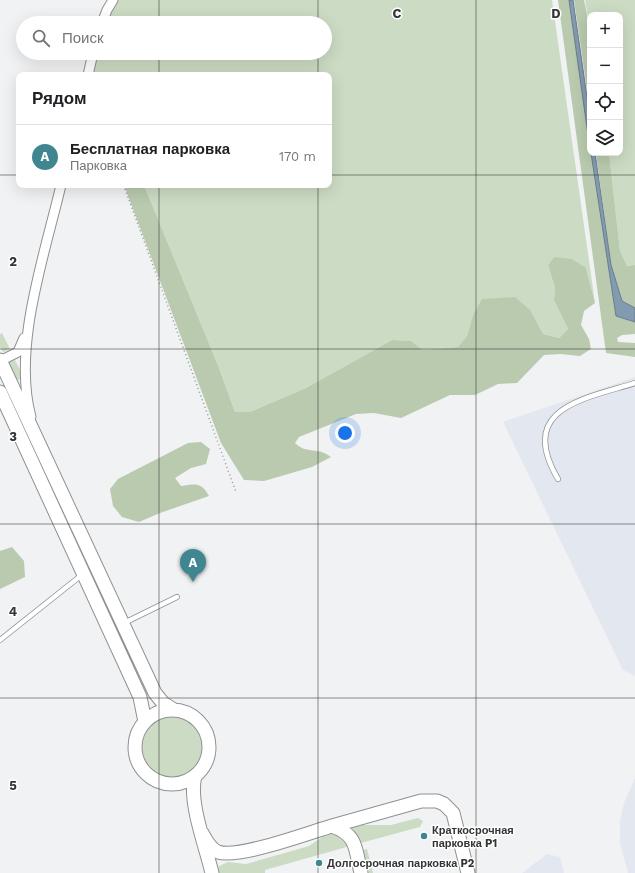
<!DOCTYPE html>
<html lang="ru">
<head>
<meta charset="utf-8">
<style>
  :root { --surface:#fff; --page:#f2f2f2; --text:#202124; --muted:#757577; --line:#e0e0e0; --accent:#408691 }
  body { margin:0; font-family:"Work Sans",sans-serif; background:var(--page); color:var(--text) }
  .controls { position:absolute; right:12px; top:12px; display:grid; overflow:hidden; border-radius:8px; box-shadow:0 4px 16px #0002 }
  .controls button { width:36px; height:36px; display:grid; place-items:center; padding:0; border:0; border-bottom:1px solid var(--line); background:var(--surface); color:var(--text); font:20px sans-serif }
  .you { position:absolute; left:345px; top:433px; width:14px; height:14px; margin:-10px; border:3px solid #fff; border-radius:50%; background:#1a73e8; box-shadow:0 0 0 6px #1a73e833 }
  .badge { display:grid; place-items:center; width:26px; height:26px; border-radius:50%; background:var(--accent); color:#fff; font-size:13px; font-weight:700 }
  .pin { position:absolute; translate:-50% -33px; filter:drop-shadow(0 1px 2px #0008) }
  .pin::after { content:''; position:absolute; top:21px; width:14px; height:12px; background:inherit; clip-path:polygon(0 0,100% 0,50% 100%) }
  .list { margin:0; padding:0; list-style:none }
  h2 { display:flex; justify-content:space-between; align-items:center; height:52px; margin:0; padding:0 16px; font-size:17px }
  h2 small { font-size:13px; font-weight:400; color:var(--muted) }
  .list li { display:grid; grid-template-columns:26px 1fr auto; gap:12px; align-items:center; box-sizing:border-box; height:64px; padding:0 16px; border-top:1px solid var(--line) }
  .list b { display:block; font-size:15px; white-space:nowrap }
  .list p { margin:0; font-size:13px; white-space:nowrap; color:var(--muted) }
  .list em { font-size:13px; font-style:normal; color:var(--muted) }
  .icon { flex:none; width:22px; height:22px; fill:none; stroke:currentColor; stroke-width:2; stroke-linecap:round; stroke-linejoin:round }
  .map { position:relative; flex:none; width:635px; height:873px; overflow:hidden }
  .search { position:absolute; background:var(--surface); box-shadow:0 4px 16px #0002; left:16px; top:16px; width:316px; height:44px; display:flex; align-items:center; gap:10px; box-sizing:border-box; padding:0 14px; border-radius:22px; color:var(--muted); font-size:15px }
  .panel { position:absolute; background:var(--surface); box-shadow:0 4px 16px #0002; left:16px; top:72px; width:316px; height:116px; border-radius:8px }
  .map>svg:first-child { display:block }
  .built { fill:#e3e7ef }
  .green { fill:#ccdbc3 }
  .forest { fill:#b9caaf }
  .water { fill:#829bb0; stroke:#6a7c8b }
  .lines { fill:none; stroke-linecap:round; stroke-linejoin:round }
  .service-casing { stroke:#909192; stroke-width:6 }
  .minor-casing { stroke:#909192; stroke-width:11 }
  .secondary-casing { stroke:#909192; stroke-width:15 }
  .path { stroke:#949595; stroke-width:1.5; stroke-dasharray:1 3; stroke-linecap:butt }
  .service { stroke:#fff; stroke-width:4.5 }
  .minor { stroke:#fff; stroke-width:9 }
  .secondary { stroke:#fff; stroke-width:13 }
  .grid { fill:none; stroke:#333434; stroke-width:1; stroke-opacity:0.55 }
  .poi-dot { fill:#408691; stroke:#fff; stroke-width:1.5 }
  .labels { text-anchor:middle; stroke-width:3; stroke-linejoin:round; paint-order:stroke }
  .poi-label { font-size:11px; font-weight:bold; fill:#333434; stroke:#fff; text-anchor:start }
  .grid-label { font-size:13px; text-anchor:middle; font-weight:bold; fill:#333434; stroke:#fff; stroke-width:3; stroke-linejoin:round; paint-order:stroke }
</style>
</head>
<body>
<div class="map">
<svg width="635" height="873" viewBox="0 0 635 873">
  <rect width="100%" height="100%" fill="#f1f2f3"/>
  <path class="built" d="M635,377V676L623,670L503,422Z
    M635,778V873H628L620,843V821L624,803Z
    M547,854L560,857L564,873H522Z"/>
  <path class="green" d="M118,0H552L595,303L586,268L548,267L555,288L554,300L568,329L559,338L543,334L531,311L473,315L467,336L458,347L423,350L411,341L392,340L306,388L250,412H235L219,368L144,185H329V75H93L98,53H325V23H106L110,10Z
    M585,0H635V265L627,266L620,251L609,153H620V15H590V29Z
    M2,333L10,349L3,352L0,347V334Z
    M15,360L23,376L19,380L16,379L8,363Z
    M142 747a30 30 0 1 1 60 0a30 30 0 1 1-60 0Z
    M418,818L423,821L420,827L357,844L344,827L352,825H391Z
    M331,831L339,832L350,846L265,870V873H218L219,866L228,862L246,864L309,846Z
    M367,849L373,873H365L359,851Z"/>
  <path class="forest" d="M558,0H569L616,316L635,322V334L622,335L617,338L618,342L635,343V357L606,353Z
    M574,0H584L590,29V110Z
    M596,153H609L620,251L627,266L635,265V308L622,301L611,265Z
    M124,185H144L219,368L235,412H250L306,388L392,340L411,341L423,350L458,347L467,336L473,315L482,299L515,297L531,311L543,334L559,338L568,329L554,300L555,288L548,266L554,257L572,259L586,268L595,303L584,311L581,325L589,339L591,349L580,356L561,354L544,355L517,383L498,384L475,395H450L401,418L374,413L356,414L299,437L295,443C307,455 317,446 331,457L312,467L264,481L244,480L221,443Z
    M201,442L210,449L206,464L191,468L175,478L181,486C196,484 201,482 209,496L160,513L139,522L122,517L113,506L110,489L118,479L188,443Z
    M12,547L24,561L25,577L0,589V551Z"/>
  <path class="water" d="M569,0H573L590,118V149Z
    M591,153H595L611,265L622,301L635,308V322L616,316Z"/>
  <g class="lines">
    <g class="service-casing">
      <path id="service" d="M558,479C516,408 584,399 635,383
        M124,623L177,597
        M0,640L83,574"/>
    </g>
    <g class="minor-casing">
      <path id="minor" d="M102,23L107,10L113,0
        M88,75L93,53
        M0,361L18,352L24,338
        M31,417C12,347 45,254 61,185"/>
    </g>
    <g class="secondary-casing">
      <path id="secondary" d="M0,360L155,693L163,703L174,710
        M0,392L140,697L145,722
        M135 747a37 37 0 1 1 74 0a37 37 0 1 1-74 0Z
        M195,776C188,801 206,847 212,873
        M332,826L421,801H437L444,804L453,813L468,873
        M202,833C206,840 210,849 218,852C238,859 308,833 332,826C358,835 355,849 361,873"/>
    </g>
    <path class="path" d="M125,189L236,492"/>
    <use href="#service" class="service"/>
    <use href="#minor" class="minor"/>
    <use href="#secondary" class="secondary"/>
  </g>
  <path class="grid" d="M159,0V23M318,0V23M476,0V873M159,53V75M318,53V75M0,175H19M329,175H635M159,185V873M318,185V873M0,349H635M0,524H635M0,698H635"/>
  <g class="poi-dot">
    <circle cx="424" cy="836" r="4"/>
    <circle cx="319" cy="863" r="4"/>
  </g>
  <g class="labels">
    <g class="poi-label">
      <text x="432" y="834">Краткосрочная<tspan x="432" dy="13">парковка P1</tspan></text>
      <text x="327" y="867">Долгосрочная парковка P2</text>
    </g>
  </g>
  <g class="grid-label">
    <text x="397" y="18">C</text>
    <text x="556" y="18">D</text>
    <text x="13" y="266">2</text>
    <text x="13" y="441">3</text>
    <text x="13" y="616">4</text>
    <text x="13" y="790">5</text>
  </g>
</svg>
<div class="controls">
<button>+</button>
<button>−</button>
<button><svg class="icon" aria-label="locate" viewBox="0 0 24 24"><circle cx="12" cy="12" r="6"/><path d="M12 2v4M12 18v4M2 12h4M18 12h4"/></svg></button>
<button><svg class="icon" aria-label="layers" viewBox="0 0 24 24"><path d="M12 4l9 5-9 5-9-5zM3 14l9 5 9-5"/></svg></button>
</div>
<div class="you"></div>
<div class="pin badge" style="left:193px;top:582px">A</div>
<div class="search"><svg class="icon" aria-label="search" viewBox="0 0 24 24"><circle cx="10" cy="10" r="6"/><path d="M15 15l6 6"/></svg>Поиск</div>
<section class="panel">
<h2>Рядом<small></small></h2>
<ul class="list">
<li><span class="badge">A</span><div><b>Бесплатная парковка</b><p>Парковка</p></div><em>170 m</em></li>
</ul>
</section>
</div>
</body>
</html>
